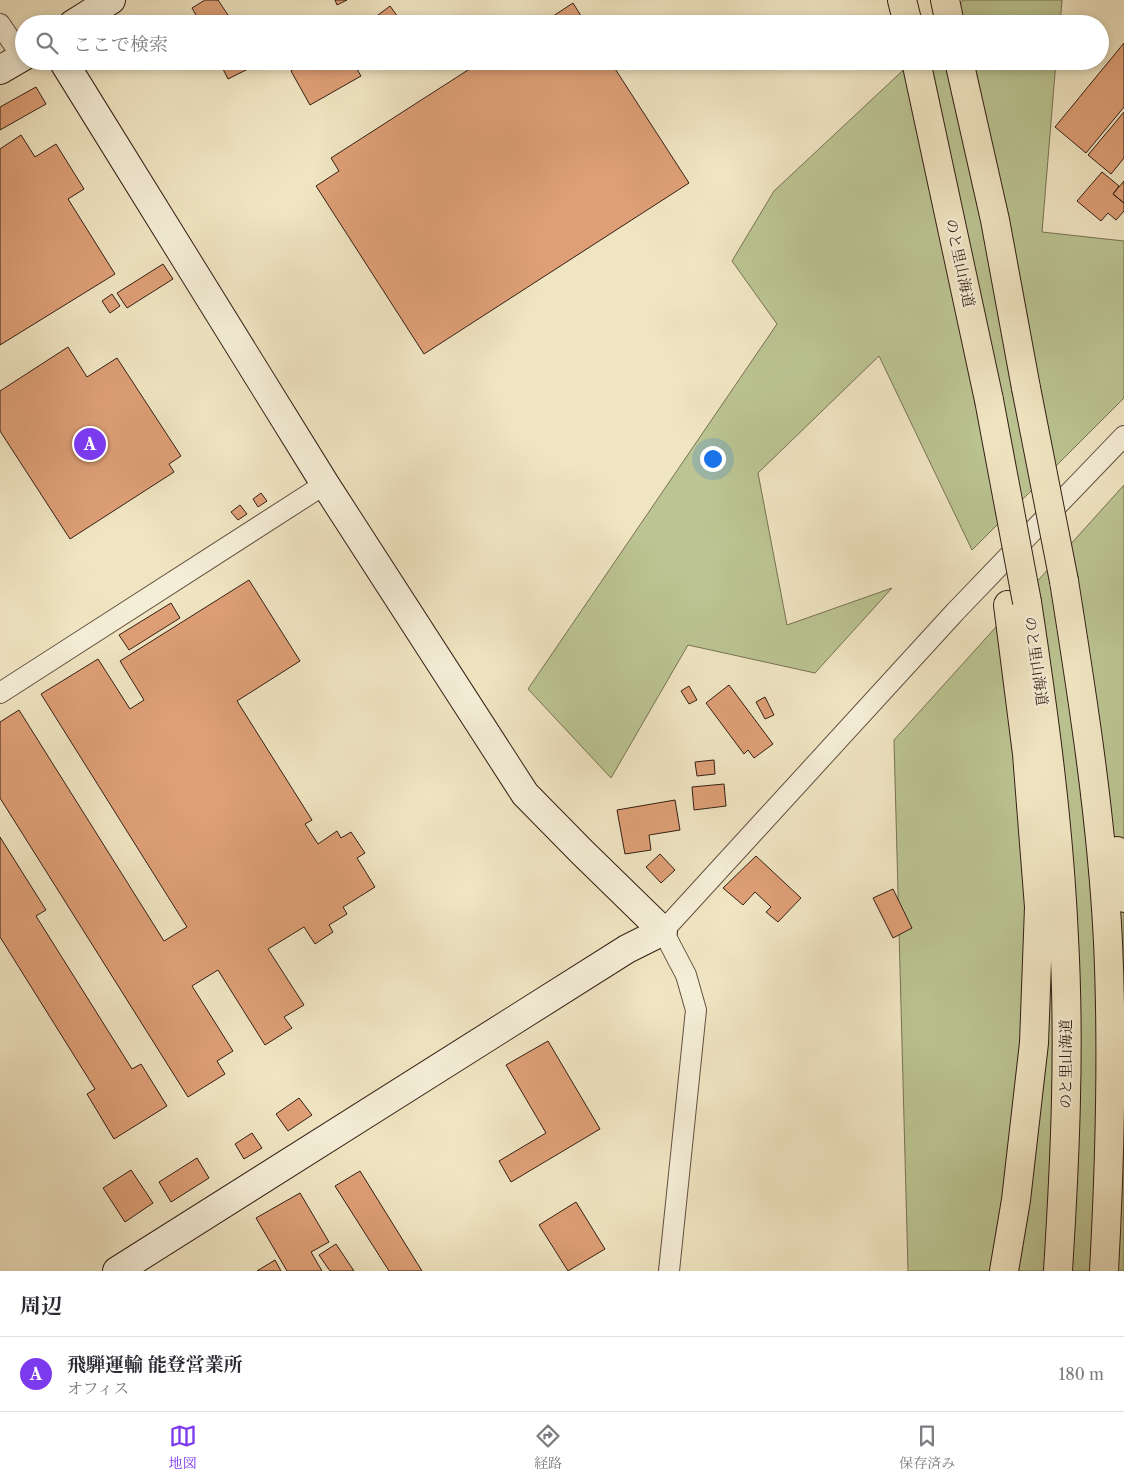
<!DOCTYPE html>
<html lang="ja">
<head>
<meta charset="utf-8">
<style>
  :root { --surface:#fff; --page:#f7f7f7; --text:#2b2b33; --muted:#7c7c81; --line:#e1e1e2; --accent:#7c3aed }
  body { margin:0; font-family:"Libre Caslon Text","Noto Serif JP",serif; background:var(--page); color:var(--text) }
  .you { position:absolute; left:712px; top:458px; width:18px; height:18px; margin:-12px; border:4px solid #fff; border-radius:50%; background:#1a73e8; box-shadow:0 0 0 8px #1a73e833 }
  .badge { display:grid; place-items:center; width:32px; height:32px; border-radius:50%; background:var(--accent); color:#fff; font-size:16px; font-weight:700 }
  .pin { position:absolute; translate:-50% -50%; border:2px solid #fff; box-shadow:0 1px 5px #0006 }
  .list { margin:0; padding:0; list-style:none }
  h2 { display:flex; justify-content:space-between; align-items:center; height:65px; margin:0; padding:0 20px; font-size:21px }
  h2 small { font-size:16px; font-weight:400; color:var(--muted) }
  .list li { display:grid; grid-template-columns:32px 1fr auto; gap:15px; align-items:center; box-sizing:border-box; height:75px; padding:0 20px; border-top:1px solid var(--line) }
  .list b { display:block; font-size:19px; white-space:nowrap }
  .list p { margin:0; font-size:16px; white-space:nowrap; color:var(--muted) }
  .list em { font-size:16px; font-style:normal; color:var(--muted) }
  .icon { flex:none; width:28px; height:28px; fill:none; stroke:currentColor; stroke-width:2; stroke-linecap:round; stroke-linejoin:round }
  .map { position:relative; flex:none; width:1124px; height:1271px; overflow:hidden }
  .search { position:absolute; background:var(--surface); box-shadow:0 2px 8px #0003; left:15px; right:15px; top:15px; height:55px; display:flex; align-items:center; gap:12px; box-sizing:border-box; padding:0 18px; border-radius:28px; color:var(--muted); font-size:19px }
  .sheet { height:140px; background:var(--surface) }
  nav { display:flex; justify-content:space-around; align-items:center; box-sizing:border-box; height:70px; border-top:1px solid var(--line); background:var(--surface); font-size:14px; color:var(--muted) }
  nav a { display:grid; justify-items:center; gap:2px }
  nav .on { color:var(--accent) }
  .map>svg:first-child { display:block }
  .green { fill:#bbc492; stroke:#787254 }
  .building { fill:#de9f76; stroke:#341f15 }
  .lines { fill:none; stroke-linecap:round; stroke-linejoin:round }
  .street-casing { stroke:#635040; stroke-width:22 }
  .secondary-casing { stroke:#341f15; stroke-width:30 }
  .highway-casing { stroke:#341f15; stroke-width:30 }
  .street { stroke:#f5eed7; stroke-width:20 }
  .secondary { stroke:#f5eed7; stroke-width:28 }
  .highway { stroke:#f0e5c2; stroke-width:28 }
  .highway-bridge-casing { stroke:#341f15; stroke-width:30; stroke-linecap:butt }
  .highway-bridge { stroke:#f0e5c2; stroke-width:28 }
  .labels { text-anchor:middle; stroke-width:4.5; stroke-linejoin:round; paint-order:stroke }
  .street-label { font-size:15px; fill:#341f15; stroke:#f5eed7 }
</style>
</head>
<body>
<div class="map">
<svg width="1124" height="1271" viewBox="0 0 1124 1271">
  <rect width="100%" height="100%" fill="#f0e5c2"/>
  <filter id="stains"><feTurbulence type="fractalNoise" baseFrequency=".004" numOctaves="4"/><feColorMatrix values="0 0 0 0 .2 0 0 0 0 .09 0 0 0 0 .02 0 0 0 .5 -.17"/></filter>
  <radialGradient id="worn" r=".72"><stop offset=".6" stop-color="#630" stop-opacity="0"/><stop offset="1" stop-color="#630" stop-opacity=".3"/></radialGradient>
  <path class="green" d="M963,0H1062L1060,24H944Z
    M913,61H1056L1042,232L1124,241V398L972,550L879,356L758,473L787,625L892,588L815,673L688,645L611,778L528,689L777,324L732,261L774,191Z
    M1124,485V1271H908L894,740Z"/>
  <path class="building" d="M205,0H218L228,15L213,24H201L192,8Z
    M335,0H347L337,5Z
    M573,3L586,24H541Z
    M390,6L403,24H366Z
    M1124,43V107L1086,153L1055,127Z
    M219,61H252L254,66L228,79Z
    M352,61L361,76L310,105L291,71L307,61Z
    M482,61H610L689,183L424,354L316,186L339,171L331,158Z
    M36,87L46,104L0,130V107Z
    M1124,112V158L1111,174L1088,155Z
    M21,135L35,157L56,144L84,189L68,199L115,274L0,345V149Z
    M1102,172L1119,186L1113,194L1124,203V211L1116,220L1108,213L1101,221L1077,201Z
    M1124,181V203L1113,194Z
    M163,264L173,279L127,308L117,293Z
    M112,294L120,306L110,313L102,301Z
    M68,347L87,377L117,358L181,456L169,464L174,472L70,539L0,431V391Z
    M261,493L267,501L258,507L253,499Z
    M240,505L247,514L238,520L231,512Z
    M249,580L300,661L237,701L312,820L305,824L318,844L337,831L341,838L351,832L365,853L357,858L375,887L343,907L347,914L329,925L333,932L315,944L304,927L268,949L304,1005L284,1017L292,1028L265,1045L218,970L192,986L233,1051L217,1061L225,1074L188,1097L0,798V722L19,710L164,941L187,927L41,694L98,659L130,709L144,700L120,661Z
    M171,603L180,618L129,650L119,635Z
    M729,685L773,744L754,758L748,750L744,754L706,703Z
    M689,686L697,700L689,704L681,691Z
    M765,697L774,715L765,719L756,702Z
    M714,760L715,774L697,776L695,762Z
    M724,784L726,806L694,810L692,787Z
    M675,800L680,830L649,835L651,850L625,854L617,810Z
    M0,837L46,910L36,916L132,1069L141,1064L167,1106L114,1139L87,1094L95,1089L0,937Z
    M660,854L675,870L661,883L646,867Z
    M756,856L801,898L778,922L766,912L771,907L755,892L743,905L723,888Z
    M893,889L912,928L893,938L873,898Z
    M548,1041L600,1129L511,1182L499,1161L546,1133L506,1065Z
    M299,1098L312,1115L288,1131L276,1114Z
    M252,1133L262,1148L244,1159L235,1144Z
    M197,1158L209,1178L171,1202L159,1182Z
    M131,1170L153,1203L125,1222L103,1188Z
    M360,1171L422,1271H389L335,1186Z
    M300,1193L329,1242L311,1252L322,1271H287L256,1218Z
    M576,1202L605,1249L568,1271L539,1225Z
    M336,1244L354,1271H330L319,1255Z
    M275,1260L281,1271H257Z"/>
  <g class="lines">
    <g class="street-casing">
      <path id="street" d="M0,24L22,57
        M0,693L325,484
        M669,1271L696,1010L686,975L663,931L955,612L1124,436"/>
    </g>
    <g class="secondary-casing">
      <path id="secondary" d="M73,24L111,0
        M63,61L325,484L525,794L582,852L663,931L627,949L117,1271
        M0,70L24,56"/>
    </g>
    <g class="highway-casing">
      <path id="highway" d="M902,0L908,24
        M945,0L950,24
        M916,61L989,400
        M959,61L995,220L1026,388
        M1064,581C1083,700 1102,821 1108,942C1113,1051 1110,1161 1104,1271
        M1027,602C1044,714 1059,825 1064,938C1070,1049 1065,1160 1058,1271
        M1117,851L1124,898
        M1004,1271L1016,1200L1034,1043L1039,907L1027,754L1008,605"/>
    </g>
    <use href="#street" class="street"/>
    <use href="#secondary" class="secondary"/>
    <use href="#highway" class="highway"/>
    <g class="highway-bridge-casing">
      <path id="highway-bridge" d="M1026,388L1064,581
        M989,400L1027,602"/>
    </g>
    <use href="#highway-bridge" class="highway-bridge"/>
  </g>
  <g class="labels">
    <g class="street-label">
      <text transform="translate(960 263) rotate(78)" y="5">のと里山海道</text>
      <text transform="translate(1036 661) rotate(82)" y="5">のと里山海道</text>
      <text transform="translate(1066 1064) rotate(-90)" y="5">のと里山海道</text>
    </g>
  </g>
  <rect width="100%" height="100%" filter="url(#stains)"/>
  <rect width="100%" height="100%" fill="url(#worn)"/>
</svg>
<div class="you"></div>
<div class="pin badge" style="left:90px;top:444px">A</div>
<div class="search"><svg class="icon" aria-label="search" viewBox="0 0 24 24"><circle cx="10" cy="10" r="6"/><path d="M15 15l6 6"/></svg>ここで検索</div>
</div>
<section class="sheet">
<h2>周辺<small></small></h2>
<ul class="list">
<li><span class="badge">A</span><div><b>飛騨運輸 能登営業所</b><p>オフィス</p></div><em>180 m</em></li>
</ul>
</section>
<nav>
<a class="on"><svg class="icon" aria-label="map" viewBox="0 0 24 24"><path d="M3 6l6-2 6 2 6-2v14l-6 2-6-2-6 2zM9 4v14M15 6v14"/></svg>地図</a>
<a><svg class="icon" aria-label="directions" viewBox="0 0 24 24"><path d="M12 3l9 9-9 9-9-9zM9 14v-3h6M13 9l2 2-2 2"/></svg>経路</a>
<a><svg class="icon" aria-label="saved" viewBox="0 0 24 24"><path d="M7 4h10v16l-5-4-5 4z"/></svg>保存済み</a>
</nav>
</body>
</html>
